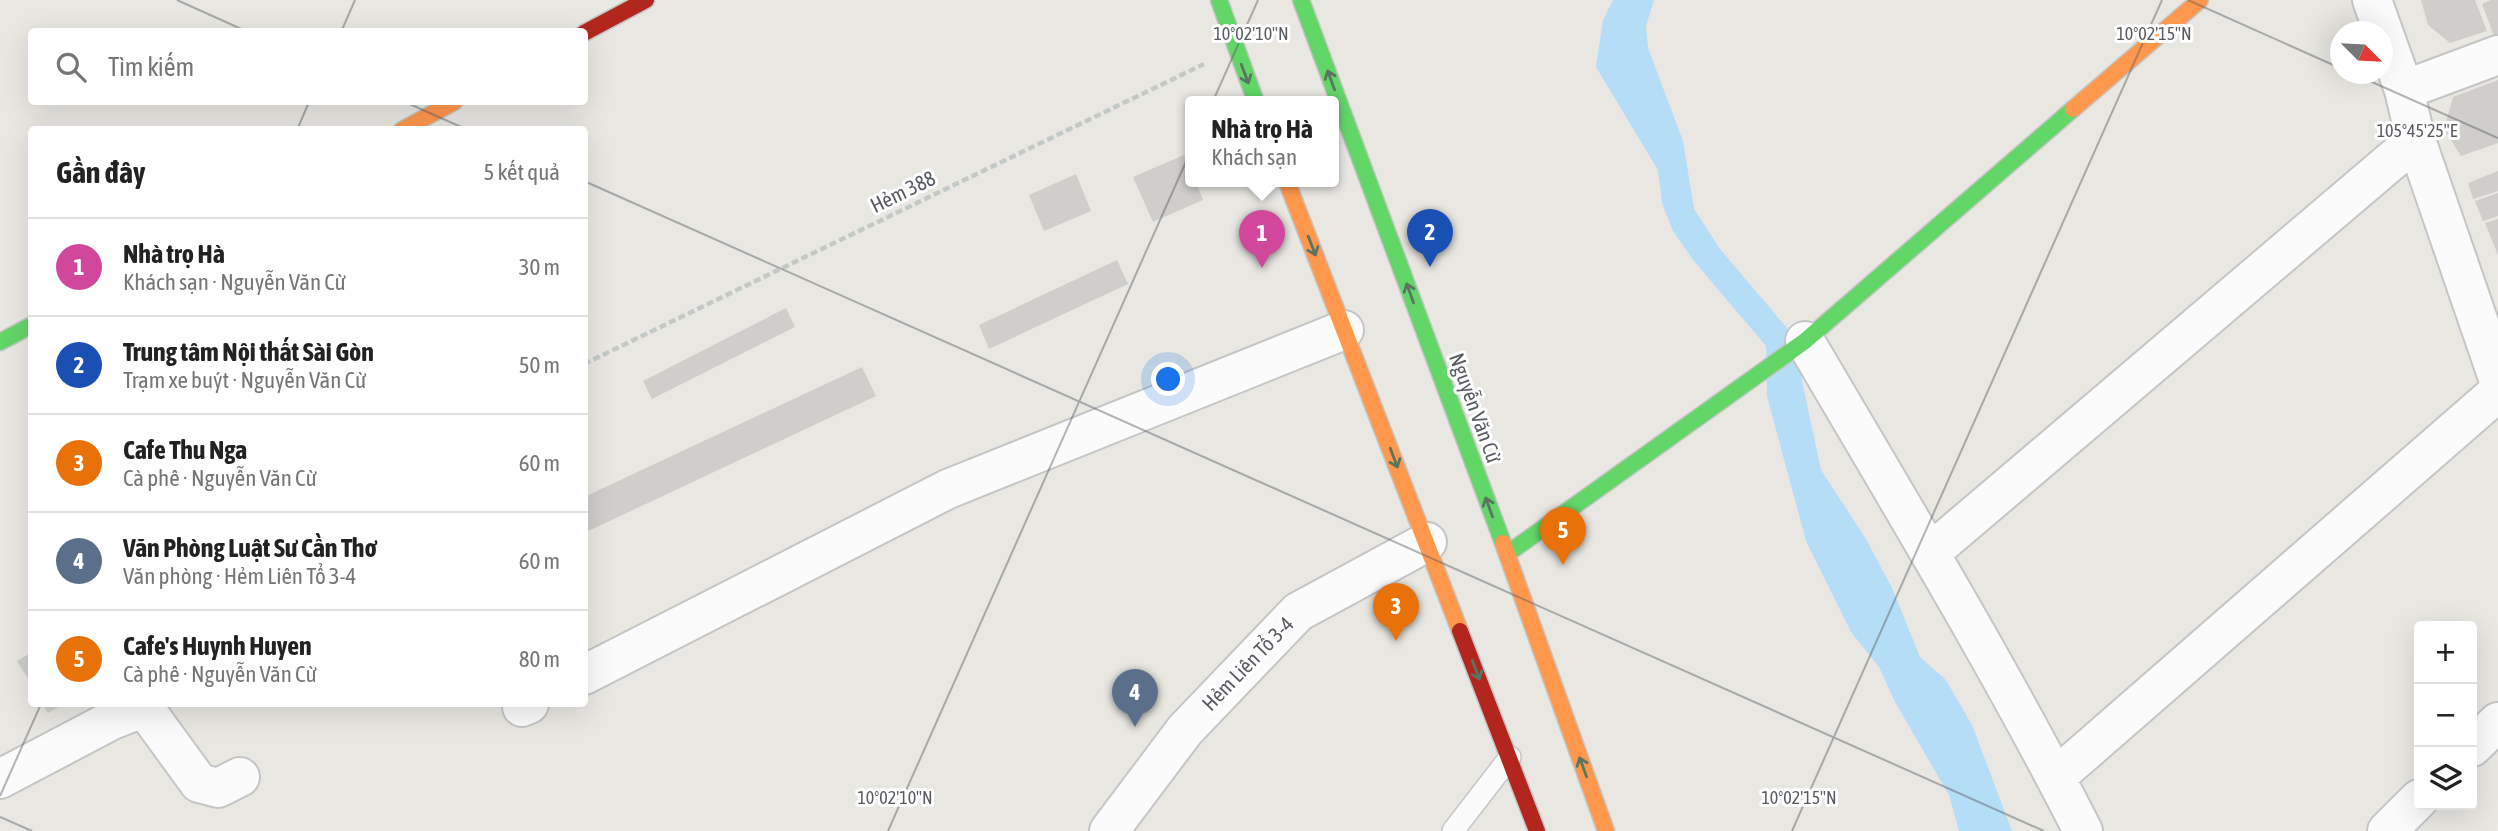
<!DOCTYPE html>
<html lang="vi">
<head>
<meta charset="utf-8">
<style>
  :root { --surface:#fff; --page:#f2f2f2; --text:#222; --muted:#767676; --line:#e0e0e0; --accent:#0b8043 }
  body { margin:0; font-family:"Asap Condensed",sans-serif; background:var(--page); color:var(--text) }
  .controls { position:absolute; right:21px; bottom:21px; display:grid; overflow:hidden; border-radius:7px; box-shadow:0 7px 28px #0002 }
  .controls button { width:63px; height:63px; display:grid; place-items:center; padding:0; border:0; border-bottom:2px solid var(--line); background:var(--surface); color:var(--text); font:35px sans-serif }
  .compass { position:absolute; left:2330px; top:21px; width:63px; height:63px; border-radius:50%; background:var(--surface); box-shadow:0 7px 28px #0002; rotate:114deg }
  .you { position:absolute; left:1169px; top:380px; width:24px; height:24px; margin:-18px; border:5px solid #fff; border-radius:50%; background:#1a73e8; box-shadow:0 0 0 10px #1a73e833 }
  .badge { display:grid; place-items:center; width:46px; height:46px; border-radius:50%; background:var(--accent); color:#fff; font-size:23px; font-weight:700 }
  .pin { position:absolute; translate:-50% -58px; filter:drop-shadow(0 2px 4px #0008) }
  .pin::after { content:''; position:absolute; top:37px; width:24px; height:21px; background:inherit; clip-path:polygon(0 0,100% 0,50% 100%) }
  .popup { position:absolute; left:1185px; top:96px; width:154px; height:91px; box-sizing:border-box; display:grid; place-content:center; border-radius:7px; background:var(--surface); filter:drop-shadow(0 2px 5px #0005); font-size:23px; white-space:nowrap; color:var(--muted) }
  .popup b { font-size:26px; color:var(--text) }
  .popup::after { content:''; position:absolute; left:50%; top:100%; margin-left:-14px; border:14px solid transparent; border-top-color:var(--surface) }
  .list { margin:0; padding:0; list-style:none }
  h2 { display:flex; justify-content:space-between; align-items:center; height:91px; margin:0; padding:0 28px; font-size:30px }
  h2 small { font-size:23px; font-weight:400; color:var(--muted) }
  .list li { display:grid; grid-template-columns:46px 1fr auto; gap:21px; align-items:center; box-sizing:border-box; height:98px; padding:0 28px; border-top:2px solid var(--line) }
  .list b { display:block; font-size:26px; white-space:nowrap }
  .list p { margin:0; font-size:23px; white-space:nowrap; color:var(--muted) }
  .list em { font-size:23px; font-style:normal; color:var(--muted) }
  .icon { flex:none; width:38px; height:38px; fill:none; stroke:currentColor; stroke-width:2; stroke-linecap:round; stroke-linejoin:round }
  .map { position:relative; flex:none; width:2498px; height:831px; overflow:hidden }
  .search { position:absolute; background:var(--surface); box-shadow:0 7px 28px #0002; left:28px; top:28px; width:560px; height:77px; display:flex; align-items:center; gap:18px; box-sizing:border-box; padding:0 24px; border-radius:7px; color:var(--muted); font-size:26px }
  .panel { position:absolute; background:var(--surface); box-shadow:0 7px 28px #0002; left:28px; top:126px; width:560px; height:581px; border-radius:7px }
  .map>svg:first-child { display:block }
  .water { fill:#b3def6 }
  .building { fill:#cfcecb }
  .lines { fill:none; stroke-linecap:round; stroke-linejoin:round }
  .lane-casing { stroke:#c5c5c5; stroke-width:24 }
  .street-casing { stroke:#c5c5c5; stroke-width:42 }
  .fast-casing { stroke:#c5c5c4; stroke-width:19 }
  .slow-casing { stroke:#c5c5c4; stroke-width:19 }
  .jam-casing { stroke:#c5c5c4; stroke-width:19 }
  .path { stroke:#c3cac6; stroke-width:4.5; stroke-dasharray:7 3.5; stroke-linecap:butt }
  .lane { stroke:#fcfbfb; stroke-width:21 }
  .street { stroke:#fcfbfb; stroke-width:38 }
  .fast { stroke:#63d668; stroke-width:16 }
  .slow { stroke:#ff974d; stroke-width:16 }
  .jam { stroke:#b3261e; stroke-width:16 }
  .oneway { stroke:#5a7462 }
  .ticks { fill:none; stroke:#585c61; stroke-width:2; stroke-opacity:0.45 }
  .labels { text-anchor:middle; stroke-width:6; stroke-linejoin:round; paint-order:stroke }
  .street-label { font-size:21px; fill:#585c61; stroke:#fff }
  .ticks-label { font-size:18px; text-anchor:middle; fill:#585c61; stroke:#fff; stroke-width:6; stroke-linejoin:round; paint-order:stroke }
</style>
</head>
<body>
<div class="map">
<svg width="2498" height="831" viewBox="0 0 2498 831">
  <rect width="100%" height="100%" fill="#e8e7e2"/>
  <path class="water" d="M1613,0H1654L1646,26L1648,48L1683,141L1694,209L1720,249L1792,334L1821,470L1866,539L1892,588L1920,657L1946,680L1972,725L2012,831H1959L1949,795L1895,702L1879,667L1851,632L1806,541L1767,396L1766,346L1694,261L1673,231L1662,203L1658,170L1596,67L1603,20Z"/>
  <path class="building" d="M2421,0H2475L2487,31L2450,43L2428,25Z
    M2491,0H2498V34L2494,36L2482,4Z
    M2498,80V143L2461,156L2444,129L2453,97Z
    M1184,155L1190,169V182H1196L1203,200L1153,222L1133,177Z
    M2498,171V191L2473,199L2468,183Z
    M1076,174L1091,211L1044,231L1029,195Z
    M2498,193V216L2483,221L2475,201Z
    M2498,219V255L2485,223Z
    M1117,260L1128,284L989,349L979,325Z
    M786,308L795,327L652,399L643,381Z
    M862,367L876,396L584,533V497Z
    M32,652V685L17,661Z
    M42,704H63L48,713Z"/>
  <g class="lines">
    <g class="lane-casing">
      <path id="lane" d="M1453,831L1510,757"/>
    </g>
    <g class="street-casing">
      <path id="street" d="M2372,0L2404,90L2416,140L2498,378
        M2404,90L2498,55
        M1805,341C1900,503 1998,664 2083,831
        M1930,553L2416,140
        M584,675L948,489L1344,330
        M522,707L529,704
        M2472,747L2498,722
        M2056,777L2498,392
        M0,779L112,720L135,711L148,713L199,783L218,788L240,777
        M1109,831L1185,730L1298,612L1427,542
        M2387,831L2419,799"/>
    </g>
    <g class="fast-casing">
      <path id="fast" d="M1219,0L1256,102
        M1301,0L1503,543
        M0,342L32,325
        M1507,554L1805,341L2073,109"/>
    </g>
    <g class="slow-casing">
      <path id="slow" d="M2073,109L2200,0
        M402,130L454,102
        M1287,182L1460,631
        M1503,543L1606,831"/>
    </g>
    <g class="jam-casing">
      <path id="jam" d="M584,33L646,0
        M1460,631L1537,831"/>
    </g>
    <path class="path" d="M584,364L1204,64"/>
    <use href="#lane" class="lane"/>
    <use href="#street" class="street"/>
    <use href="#fast" class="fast"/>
    <use href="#slow" class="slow"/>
    <use href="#jam" class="jam"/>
  </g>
  <defs><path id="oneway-shaft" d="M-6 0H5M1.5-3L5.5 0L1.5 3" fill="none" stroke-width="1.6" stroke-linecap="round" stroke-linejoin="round" transform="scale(1.75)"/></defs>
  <g class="oneway">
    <use href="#oneway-shaft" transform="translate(1245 74) rotate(69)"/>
    <use href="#oneway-shaft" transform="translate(1331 80) rotate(-110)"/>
    <use href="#oneway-shaft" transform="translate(1312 246) rotate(69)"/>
    <use href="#oneway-shaft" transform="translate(1410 293) rotate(-110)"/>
    <use href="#oneway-shaft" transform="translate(1394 458) rotate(69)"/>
    <use href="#oneway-shaft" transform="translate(1489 507) rotate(-110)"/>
    <use href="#oneway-shaft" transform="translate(1476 670) rotate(69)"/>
    <use href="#oneway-shaft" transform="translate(1583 767) rotate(-110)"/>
  </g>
  <path class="ticks" d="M177,0L248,32M2188,0L2340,68M341,32L355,0M2354,74L2498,138M405,102L468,130M297,130L309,102M584,181L2044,831M0,796L41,704M0,817L32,831M888,831L1258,0M1792,831L2162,0"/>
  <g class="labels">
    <g class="street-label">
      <text transform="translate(903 192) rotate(-26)" y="7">Hẻm 388</text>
      <text transform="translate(1475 408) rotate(70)" y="7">Nguyễn Văn Cừ</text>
      <text transform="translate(1248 664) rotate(-46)" y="7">Hẻm Liên Tổ 3-4</text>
    </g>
  </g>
  <g class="ticks-label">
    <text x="1251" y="40">10°02'10"N</text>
    <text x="2154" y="40">10°02'15"N</text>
    <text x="2417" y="137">105°45'25"E</text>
    <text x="895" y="804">10°02'10"N</text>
    <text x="1799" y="804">10°02'15"N</text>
  </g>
</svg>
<div class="controls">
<button>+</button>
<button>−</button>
<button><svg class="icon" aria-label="layers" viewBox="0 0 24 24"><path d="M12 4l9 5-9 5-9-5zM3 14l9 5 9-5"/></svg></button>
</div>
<svg class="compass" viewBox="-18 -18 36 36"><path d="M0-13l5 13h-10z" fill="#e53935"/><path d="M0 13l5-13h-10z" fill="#767676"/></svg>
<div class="you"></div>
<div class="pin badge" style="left:1262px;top:268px;background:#d1479c">1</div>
<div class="popup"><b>Nhà trọ Hà</b>Khách sạn</div>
<div class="pin badge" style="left:1430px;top:267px;background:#1a4fb4">2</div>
<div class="pin badge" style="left:1396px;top:641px;background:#e8710a">3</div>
<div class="pin badge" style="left:1135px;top:727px;background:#5c6f8a">4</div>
<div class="pin badge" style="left:1563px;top:565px;background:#e8710a">5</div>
<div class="search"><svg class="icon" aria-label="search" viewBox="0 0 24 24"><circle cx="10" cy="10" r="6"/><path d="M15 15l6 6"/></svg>Tìm kiếm</div>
<section class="panel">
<h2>Gần đây<small>5 kết quả</small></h2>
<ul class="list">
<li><span class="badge" style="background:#d1479c">1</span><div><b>Nhà trọ Hà</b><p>Khách sạn · Nguyễn Văn Cừ</p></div><em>30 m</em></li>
<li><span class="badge" style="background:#1a4fb4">2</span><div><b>Trung tâm Nội thất Sài Gòn</b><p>Trạm xe buýt · Nguyễn Văn Cừ</p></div><em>50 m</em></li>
<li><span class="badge" style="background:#e8710a">3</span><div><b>Cafe Thu Nga</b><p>Cà phê · Nguyễn Văn Cừ</p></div><em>60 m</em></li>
<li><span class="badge" style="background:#5c6f8a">4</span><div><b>Văn Phòng Luật Sư Cần Thơ</b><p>Văn phòng · Hẻm Liên Tổ 3-4</p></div><em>60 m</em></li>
<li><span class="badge" style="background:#e8710a">5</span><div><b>Cafe's Huynh Huyen</b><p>Cà phê · Nguyễn Văn Cừ</p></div><em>80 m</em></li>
</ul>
</section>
</div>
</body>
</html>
